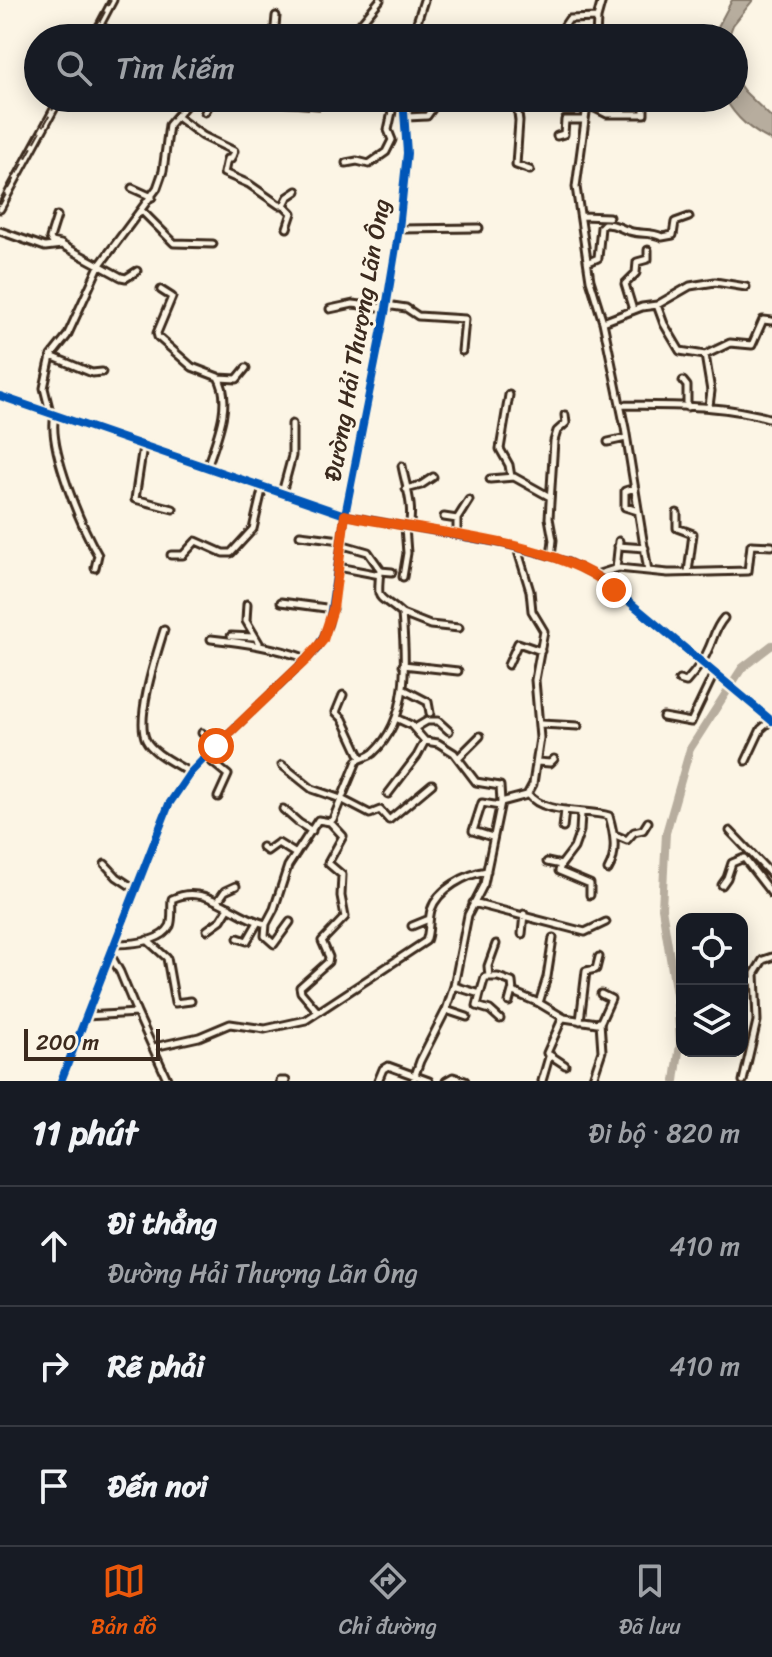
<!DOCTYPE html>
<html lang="vi">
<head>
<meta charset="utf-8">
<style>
  :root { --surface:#171b24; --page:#20242c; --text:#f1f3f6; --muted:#9ea1a6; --line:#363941; --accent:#ea580c }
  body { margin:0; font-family:Sriracha,sans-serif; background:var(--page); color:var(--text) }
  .controls { position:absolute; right:24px; bottom:24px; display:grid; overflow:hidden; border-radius:16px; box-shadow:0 4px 20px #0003 }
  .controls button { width:72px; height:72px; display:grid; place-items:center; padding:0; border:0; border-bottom:2px solid var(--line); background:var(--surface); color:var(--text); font:40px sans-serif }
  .scale { position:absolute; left:24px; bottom:20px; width:136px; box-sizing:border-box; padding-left:8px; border:4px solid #3b2a1e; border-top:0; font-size:22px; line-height:28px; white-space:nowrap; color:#3b2a1e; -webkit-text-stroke:6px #fcf5e5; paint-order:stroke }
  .stop { position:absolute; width:24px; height:24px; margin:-18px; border:6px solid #ea580c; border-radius:50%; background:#fff }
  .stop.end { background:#ea580c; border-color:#fff; box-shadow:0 2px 8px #0008 }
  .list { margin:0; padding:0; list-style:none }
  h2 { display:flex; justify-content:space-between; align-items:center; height:104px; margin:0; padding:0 32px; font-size:34px }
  h2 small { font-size:26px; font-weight:400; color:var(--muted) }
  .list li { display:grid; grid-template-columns:52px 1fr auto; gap:24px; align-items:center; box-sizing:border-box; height:120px; padding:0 32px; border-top:2px solid var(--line) }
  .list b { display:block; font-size:30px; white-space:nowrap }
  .list p { margin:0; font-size:26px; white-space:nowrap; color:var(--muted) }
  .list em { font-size:26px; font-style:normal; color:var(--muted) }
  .icon { flex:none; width:44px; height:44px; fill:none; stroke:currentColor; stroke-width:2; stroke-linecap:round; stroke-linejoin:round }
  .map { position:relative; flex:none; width:772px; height:1081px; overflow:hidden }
  .search { position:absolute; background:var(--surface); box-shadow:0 4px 20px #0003; left:24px; right:24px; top:24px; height:88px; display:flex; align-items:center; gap:20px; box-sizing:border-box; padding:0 28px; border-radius:44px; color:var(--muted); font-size:30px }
  .sheet { height:464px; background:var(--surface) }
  nav { display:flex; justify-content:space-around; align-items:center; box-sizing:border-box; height:112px; border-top:2px solid var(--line); background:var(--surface); font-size:22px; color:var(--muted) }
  nav a { display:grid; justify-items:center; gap:4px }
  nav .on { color:var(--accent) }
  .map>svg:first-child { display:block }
  .water { fill:#b7ad9e; stroke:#85796b; stroke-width:2 }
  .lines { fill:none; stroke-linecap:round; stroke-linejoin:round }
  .river { stroke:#b7ad9e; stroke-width:8 }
  .minor-casing { stroke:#3b2a1e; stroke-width:11 }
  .minor { stroke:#fcf5e5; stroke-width:5 }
  .rail { stroke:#3b2a1e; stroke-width:2; stroke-dasharray:12 6; stroke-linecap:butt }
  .cycleway-casing { stroke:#fcf5e5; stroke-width:13 }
  .cycleway { stroke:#0057b8; stroke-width:8 }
  .route { stroke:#ea580c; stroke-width:10 }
  .labels { text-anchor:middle; stroke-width:6; stroke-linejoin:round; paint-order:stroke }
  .street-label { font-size:24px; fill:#3b2a1e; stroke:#fcf5e5 }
</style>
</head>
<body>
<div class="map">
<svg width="772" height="1081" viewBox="0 0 772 1081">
  <rect width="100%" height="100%" fill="#fcf5e5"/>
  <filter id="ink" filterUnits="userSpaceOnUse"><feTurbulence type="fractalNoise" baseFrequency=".0125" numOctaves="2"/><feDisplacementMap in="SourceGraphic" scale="16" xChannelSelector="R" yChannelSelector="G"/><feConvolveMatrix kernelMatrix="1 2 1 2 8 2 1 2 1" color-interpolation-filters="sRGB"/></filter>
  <g filter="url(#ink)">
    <path class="water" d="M732,0H753L733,25L728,38H712Z
      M734,77L744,91L772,118V141C752,131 736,119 725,98H734Z"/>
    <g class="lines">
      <path class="river" d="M675,1081L680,1044L677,1001L662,908L666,833L690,749L742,668L772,645"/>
      <g class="minor-casing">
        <path id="minor" d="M276,16L275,27L278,38
          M99,26L112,32L114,37
          M199,35L237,38
          M93,38L113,0
          M333,38L356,29L380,0
          M412,38L424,0
          M556,38L569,19L597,18L602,0
          M596,38L597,18
          M270,98L276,102L319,105
          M516,98L519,121L516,165L530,170
          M588,98L576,187L590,280L603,322L625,428L648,571
          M587,104L607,114H644V98
          M205,112L209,105L208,98
          M177,117L203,136L234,151L231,159H227L224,173L249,184L279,205H284L288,197L297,191
          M407,117L427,116L440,98
          M557,136L564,134L565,120H584
          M346,163L357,161L369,164L386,152L392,140L388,130L395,98
          M132,188L152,197
          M284,205L292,213L287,228
          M0,209L60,98
          M141,210L174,243L213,244
          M57,216L50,238L52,242L61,244
          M581,216L609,217
          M399,229L479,228
          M0,231L45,247L62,245L121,277L126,278L137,271
          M589,262L598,258L601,227L604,224C616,223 618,228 629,231C640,235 651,231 662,237L673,235L675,222L689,217
          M161,290L172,297L157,333L158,337L192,367L218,377C233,403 216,440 207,467
          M386,305L406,308L418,316L465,319L462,351
          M657,305L664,324L680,351L705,355L711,391L709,406
          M330,309L353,304L386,308
          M633,310L625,284L636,273L637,262L648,259V250
          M603,322L642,307L657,305L690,286L715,282L746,287
          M705,355L730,343L752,345L763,320L772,321
          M51,356L92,373L102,372
          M219,378L237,379L246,368
          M683,381L687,386V407
          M509,395L500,449L509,465L511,477
          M0,396L345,515L503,544L567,561L602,579L772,721
          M620,405C672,406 722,404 772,419
          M50,412L44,388L51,356L67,336L99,266L157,188L163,171L169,125L192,98
          M55,415C47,446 82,528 98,555L95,568
          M608,442L626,438
          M143,446L135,499L173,509
          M402,466C406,487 414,506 409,528
          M490,479L514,477L550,497
          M635,488L625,491V507L638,511
          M406,489L421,485L433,477
          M282,493L292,456V424
          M677,513V528L693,534L688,572
          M444,517L457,519
          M300,535L341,540
          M457,536V519L469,500
          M618,546L645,548
          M171,555H183L196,541L223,553H231L253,529L263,486
          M551,557L553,540L549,518L554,441L557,431L566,423L565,415
          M338,567L380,575
          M616,569L619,541
          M380,571L392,572
          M596,575L618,568L668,573L748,571L751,545L772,546
          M403,577L407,553L405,527
          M281,602L333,609
          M247,604L246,621L259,643
          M402,614L430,625L459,628
          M164,630C157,653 135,719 146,740C153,754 177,764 190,773
          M231,636L254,637
          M211,639C245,643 275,647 307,659
          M403,665L458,671
          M508,665L518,643L541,651
          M679,680L686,682C695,672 704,661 709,648C714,637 715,628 724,618
          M403,689L428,702L430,713
          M343,695L336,712L343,719L361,758
          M663,717L691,722L714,674
          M398,719L411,725L425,741L438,743L454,753L476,782L500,786L501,802
          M541,724L578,726
          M415,728L427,721H438L449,731
          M202,733L216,746
          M206,757L228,775L218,797
          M458,758L480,736
          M746,761L761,729L770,721
          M537,762L550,763L554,759
          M282,765L312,789L341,799L370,814L380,810L389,820L432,784
          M388,794L417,756L425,741
          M528,794C543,815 587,809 609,816C614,833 618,853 608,870
          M283,809L299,823L312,831
          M563,828L565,810
          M730,831L772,875
          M615,835L627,840L634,832L643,830L648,822
          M492,837L473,831L482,803L500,806
          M262,847L267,851L278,843L296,854
          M547,862L561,865L574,848L580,831L581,814
          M105,864L117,877L135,889
          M561,865L559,871L590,884V895
          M722,885L727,878L732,863L744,858L772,894
          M218,901L225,891L236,886
          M473,903L585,932L606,922
          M266,924L265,936L274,944L290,922
          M412,926L429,919
          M207,930L221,920L229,907
          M522,934L524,914
          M238,938L247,941L258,922
          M147,940L167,958L175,1003L191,1001
          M114,944C130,944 161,943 170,926C173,919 171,906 172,899C207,882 233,917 266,924L274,909L288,866L318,820L330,822L333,819L357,761C362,757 367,758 373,753C410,719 406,661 402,614C377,591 377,606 380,569L368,552L340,544
          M110,954L120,972L137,1013
          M489,977L488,966L496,944
          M454,986L480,994L485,977H498L512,982L513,992L539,1003L564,1018L597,1023L601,1021L611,999L601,994
          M742,986L755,979
          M480,994L477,1006L490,1010L500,1019
          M509,1002L512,991
          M539,1003L547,977L553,938
          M446,1010L467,1017
          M318,1012L301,992L300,987L328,962L329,957L322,941L345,917L341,896L342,875L328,863L343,836L330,822
          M86,1016L137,1013L168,1081
          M563,1017L547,1053L565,1065
          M580,1021L586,971L596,969L599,957
          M154,1047L199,1037L230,1024L265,1029L306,1020L426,941C430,932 428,921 431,910C438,889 466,874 487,871
          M61,1081L169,804L190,773L216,746L317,649L329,624L345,515L386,308L399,229L407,153L403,98
          M280,1081H286
          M378,1081L383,1069L388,1066L429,1081
          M413,1081L420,1061L446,1010L454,986L468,915L484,884L501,802L527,795L533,784L540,738L535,680L544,631L532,611L530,591L517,548
          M446,1081L453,1077L465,1081
          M542,1081L549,1057
          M592,1081L602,1051L600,1022
          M743,1081L757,1021L755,973L763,960L772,957"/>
      </g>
      <use href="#minor" class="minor"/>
      <path class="rail" d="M91,38L111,0
        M0,205L59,98"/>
      <g class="cycleway-casing">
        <path id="cycleway" d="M0,396L345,515L503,544L567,561L602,579L772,721
          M61,1081L169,804L190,773L216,746L317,649L329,624L345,515L386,308L399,229L407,153L403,98"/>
      </g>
      <use href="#cycleway" class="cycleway"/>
    </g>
  </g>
  <g class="lines" filter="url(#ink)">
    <path class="route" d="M216,746L307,659L323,640L333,609L345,515C417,532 563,540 614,590"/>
  </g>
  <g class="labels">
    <g class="street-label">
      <text transform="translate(357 340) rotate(-80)" y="8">Đường Hải Thượng Lãn Ông</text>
    </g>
  </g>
</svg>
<div class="controls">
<button><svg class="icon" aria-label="locate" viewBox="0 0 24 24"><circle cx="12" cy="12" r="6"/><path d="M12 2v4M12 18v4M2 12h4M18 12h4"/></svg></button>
<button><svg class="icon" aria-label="layers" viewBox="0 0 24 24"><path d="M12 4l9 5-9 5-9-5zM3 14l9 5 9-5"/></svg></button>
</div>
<div class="scale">200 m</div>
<div class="stop" style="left:216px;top:746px"></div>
<div class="stop end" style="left:614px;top:590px"></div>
<div class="search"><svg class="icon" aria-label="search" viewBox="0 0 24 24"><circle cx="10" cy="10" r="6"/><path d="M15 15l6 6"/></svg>Tìm kiếm</div>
</div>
<section class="sheet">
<h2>11 phút<small>Đi bộ · 820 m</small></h2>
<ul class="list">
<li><svg class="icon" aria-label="ahead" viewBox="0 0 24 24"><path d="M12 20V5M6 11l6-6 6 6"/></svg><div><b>Đi thẳng</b><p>Đường Hải Thượng Lãn Ông</p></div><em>410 m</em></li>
<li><svg class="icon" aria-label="right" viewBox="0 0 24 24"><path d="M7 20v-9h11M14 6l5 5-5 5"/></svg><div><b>Rẽ phải</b></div><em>410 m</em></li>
<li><svg class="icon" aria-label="arrive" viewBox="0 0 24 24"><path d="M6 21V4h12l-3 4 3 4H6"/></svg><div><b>Đến nơi</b></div></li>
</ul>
</section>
<nav>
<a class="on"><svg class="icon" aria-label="map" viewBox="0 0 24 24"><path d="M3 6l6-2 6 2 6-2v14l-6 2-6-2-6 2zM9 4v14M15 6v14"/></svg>Bản đồ</a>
<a><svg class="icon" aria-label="directions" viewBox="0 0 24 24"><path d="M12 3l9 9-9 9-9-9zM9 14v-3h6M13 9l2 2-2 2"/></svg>Chỉ đường</a>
<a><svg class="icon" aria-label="saved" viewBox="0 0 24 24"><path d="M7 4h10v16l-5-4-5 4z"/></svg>Đã lưu</a>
</nav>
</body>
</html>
